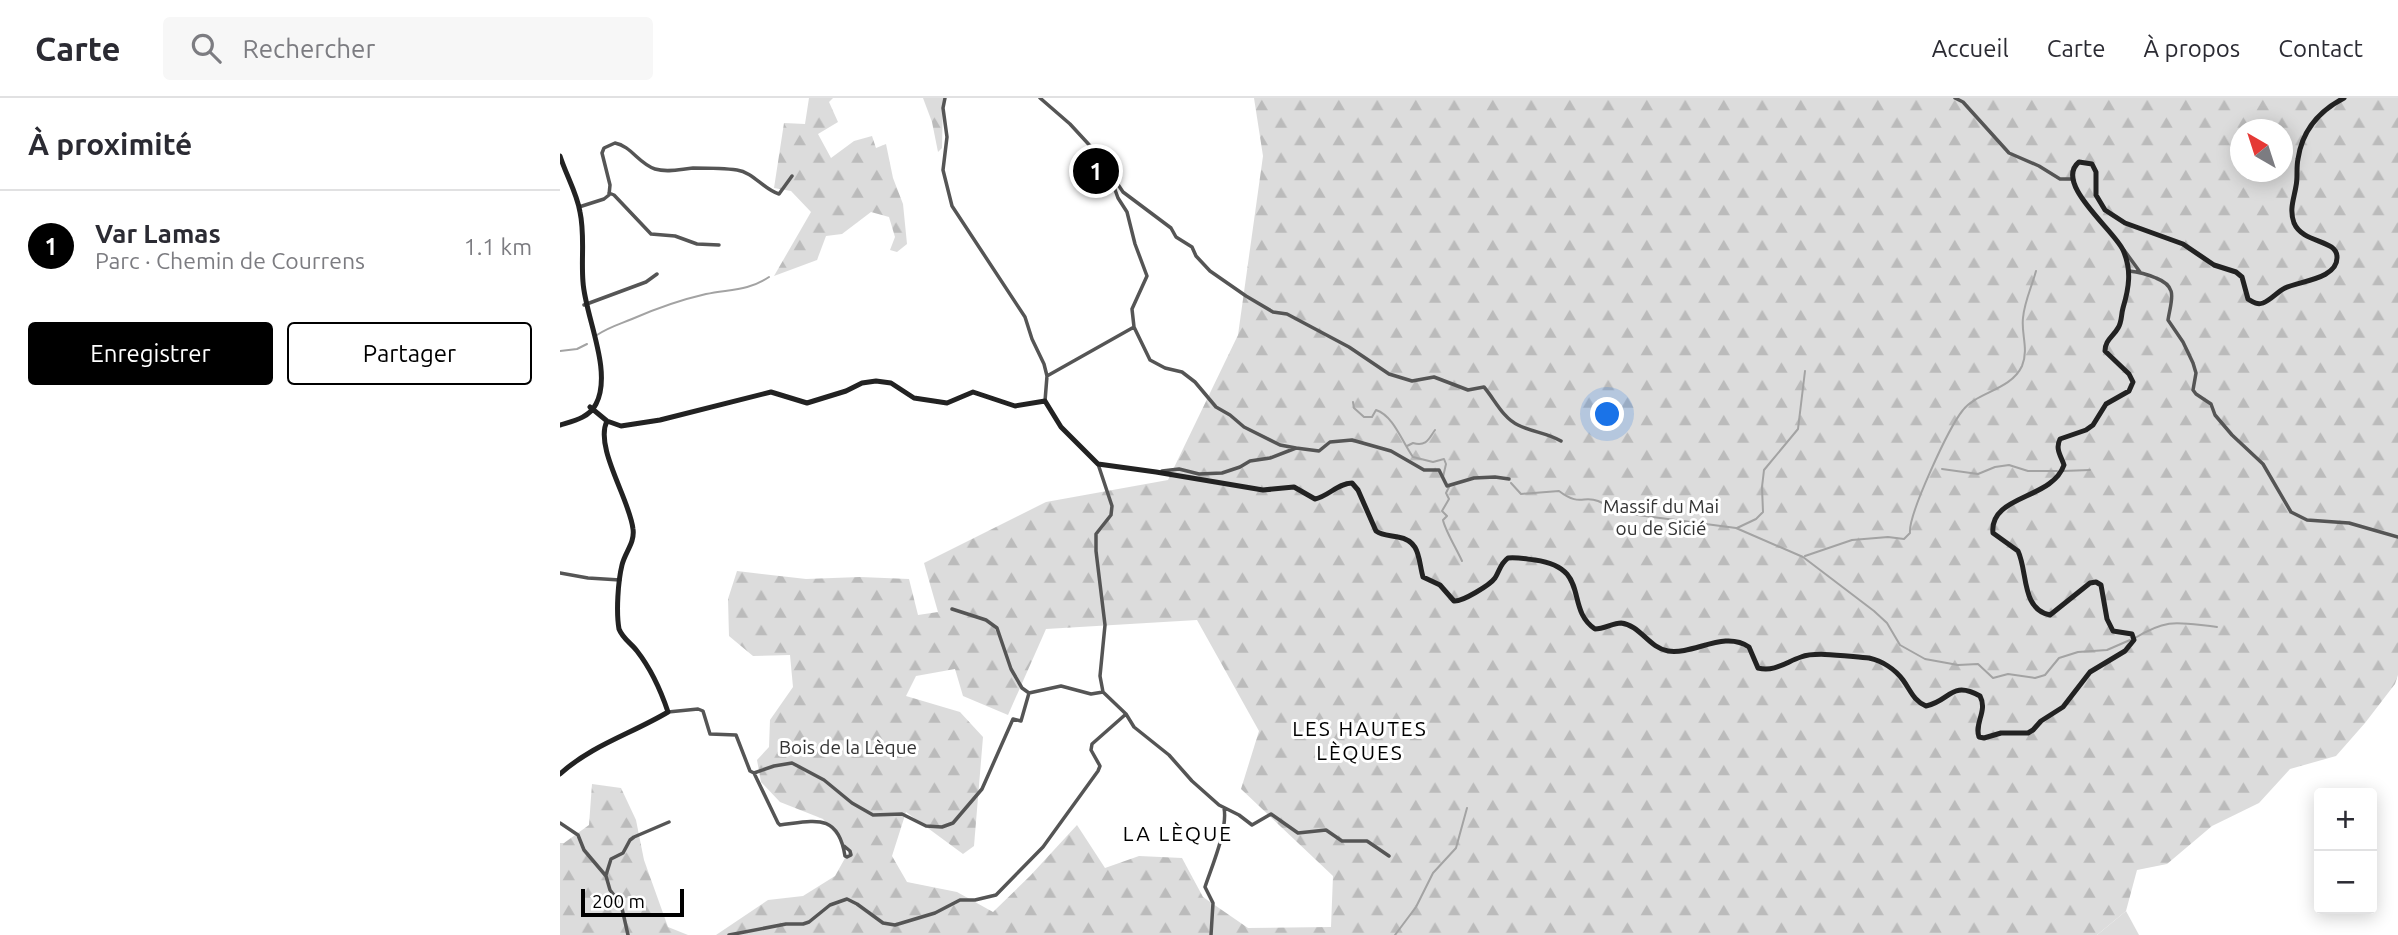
<!DOCTYPE html>
<html lang="fr">
<head>
<meta charset="utf-8">
<style>
  :root { --surface:#fff; --page:#f7f7f7; --text:#2b2b33; --muted:#7c7c81; --line:#e1e1e2; --accent:#000 }
  body { margin:0; font-family:Ubuntu,sans-serif; background:var(--page); color:var(--text) }
  .controls { position:absolute; right:21px; bottom:21px; display:grid; overflow:hidden; border-radius:7px; box-shadow:0 4px 18px #0003 }
  .controls button { width:63px; height:63px; display:grid; place-items:center; padding:0; border:0; border-bottom:2px solid var(--line); background:var(--surface); color:var(--text); font:35px sans-serif }
  .compass { position:absolute; left:1670px; top:21px; width:63px; height:63px; border-radius:50%; background:var(--surface); box-shadow:0 4px 18px #0003; rotate:321deg }
  .scale { position:absolute; left:21px; bottom:18px; width:103px; box-sizing:border-box; padding-left:7px; border:4px solid #000; border-top:0; font-size:19px; line-height:24px; white-space:nowrap; color:#000; -webkit-text-stroke:5px #fff; paint-order:stroke }
  .you { position:absolute; left:1048px; top:317px; width:24px; height:24px; margin:-18px; border:5px solid #fff; border-radius:50%; background:#1a73e8; box-shadow:0 0 0 10px #1a73e833 }
  .badge { display:grid; place-items:center; width:46px; height:46px; border-radius:50%; background:var(--accent); color:#fff; font-size:23px; font-weight:700 }
  .pin { position:absolute; translate:-50% -50%; border:4px solid #fff; box-shadow:0 2px 7px #0006 }
  .list { margin:0; padding:0; list-style:none }
  h2 { display:flex; justify-content:space-between; align-items:center; height:91px; margin:0; padding:0 28px; font-size:30px }
  h2 small { font-size:23px; font-weight:400; color:var(--muted) }
  .list li { display:grid; grid-template-columns:46px 1fr auto; gap:21px; align-items:center; box-sizing:border-box; height:112px; padding:0 28px; border-top:2px solid var(--line) }
  .list b { display:block; font-size:26px; white-space:nowrap }
  .list p { margin:0; font-size:23px; white-space:nowrap; color:var(--muted) }
  .list em { font-size:23px; font-style:normal; color:var(--muted) }
  .actions { display:flex; gap:14px; padding:21px 28px }
  .actions a { flex:1; padding:16px 0; border:2px solid var(--accent); border-radius:7px; text-align:center; font-size:24px; color:var(--accent) }
  .actions .main { background:var(--accent); color:#fff }
  .icon { flex:none; width:38px; height:38px; fill:none; stroke:currentColor; stroke-width:2; stroke-linecap:round; stroke-linejoin:round }
  .map { position:relative; flex:none; width:1838px; height:837px; overflow:hidden }
  header { display:flex; align-items:center; gap:42px; box-sizing:border-box; height:98px; padding:0 35px; background:var(--surface); border-bottom:2px solid var(--line) }
  header strong { font-size:33px }
  nav { display:flex; gap:38px; margin-inline-start:auto; font-size:24px }
  .search { width:490px; height:63px; background:var(--page); display:flex; align-items:center; gap:18px; box-sizing:border-box; padding:0 24px; border-radius:7px; color:var(--muted); font-size:26px }
  main { display:flex }
  aside { flex:1; background:var(--surface) }
  .map>svg:first-child { display:block }
  .grass { fill:#dcdcdc }
  .forest { fill:url(#forest-firs); fill-rule:evenodd }
  .lines { fill:none; stroke-linecap:round; stroke-linejoin:round }
  .stream { stroke:#a3a3a3; stroke-width:2 }
  .street { stroke:#555; stroke-width:3.5 }
  .secondary { stroke:#222; stroke-width:5 }
  .labels { text-anchor:middle; stroke-width:6; stroke-linejoin:round; paint-order:stroke }
  .park-label { font-size:19px; fill:#333; stroke:#fff }
  .neighbourhood-label { font-size:21px; letter-spacing:2px; fill:#000; stroke:#fff }
</style>
</head>
<body>
<header>
<strong>Carte</strong>
<div class="search"><svg class="icon" aria-label="search" viewBox="0 0 24 24"><circle cx="10" cy="10" r="6"/><path d="M15 15l6 6"/></svg>Rechercher</div>
<nav><a>Accueil</a><a>Carte</a><a>À propos</a><a>Contact</a></nav>
</header>
<main>
<aside>
<h2>À proximité<small></small></h2>
<ul class="list">
<li><span class="badge">1</span><div><b>Var Lamas</b><p>Parc · Chemin de Courrens</p></div><em>1.1 km</em></li>
</ul>
<div class="actions"><a class="main">Enregistrer</a><a>Partager</a></div>
</aside>
<div class="map">
<svg width="1838" height="837" viewBox="0 0 1838 837">
  <defs>
    <pattern id="forest-firs" width="22" height="20" patternUnits="userSpaceOnUse" patternTransform="scale(1.75)"><rect width="22" height="20" fill="#dcdcdc"/><path d="M5 1l3.5 6h-7zM16 11l3.5 6h-7z" fill="#bbb"/></pattern>
  </defs>
  <rect width="100%" height="100%" fill="#fff"/>
  <path class="grass" d="M1566,813L1579,837H1537Z"/>
  <path class="forest" d="M249,0H273L269,4L278,24L258,36L271,60L294,43L312,38L316,50L326,46L333,80L343,106L347,146L337,154L330,152L335,139L329,119L311,114L282,136L266,138L257,162L214,178L251,114L231,93L214,90L224,25L245,26Z
    M363,0H383L382,50L378,54L372,24Z
    M694,0H1838V577L1835,586L1805,625L1776,658L1730,671L1699,705L1652,728L1607,766L1577,772L1566,813L1537,837H156L208,802L243,798L275,778L289,753L263,721L220,704L201,684L197,662L209,649L210,622L233,589L230,557L193,558L169,538L168,501L177,473L246,481L300,479L349,481L358,517L378,514L364,465L486,404L608,382L678,237L703,58ZM1680,32H1722V74H1680ZM637,522L699,633L681,691L773,778L771,829L688,830L643,799L622,760L579,758L545,770L517,727L470,778L433,814L397,794L347,784L332,758L346,714L403,756L414,748L423,639L400,614L346,598L356,578L395,571L403,598L448,617L486,531Z
    M32,686L61,690L76,722L84,762L108,829L128,837H0V745H4L29,727Z"/>
  <g class="lines">
    <path class="stream" d="M37,237C49,229 60,226 72,221C97,210 120,202 146,196C170,191 188,193 209,179
      M0,253L17,251L27,246
      M793,304L794,310L804,319H812L816,312C834,318 842,344 853,359L873,364L884,361L886,366L883,379
      M847,348L853,345C867,349 869,340 875,332
      M1382,371L1418,376L1435,369L1449,367L1468,373H1497
      M1503,373L1530,372
      M951,385L961,396L999,393C1020,409 1023,397 1038,403C1048,407 1054,413 1065,416
      M889,389L886,395L889,401L882,413L887,418L883,422C885,432 897,452 902,463
      M1070,416L1176,430L1243,459L1314,513L1327,525L1340,547L1365,561L1398,567L1418,566L1433,580L1448,576L1475,580L1485,577L1499,560L1518,554L1547,552L1570,542
      M1177,430L1196,421L1203,414L1202,389L1204,372L1238,331L1245,273
      M1245,458L1292,442L1328,439L1344,441L1350,435C1348,417 1389,329 1403,312C1417,294 1451,292 1462,268C1469,251 1461,236 1463,220C1464,205 1472,188 1476,173
      M1575,540C1609,519 1619,525 1657,529
      M835,837L856,809L873,775L896,750L907,710"/>
    <path class="street" d="M385,0L383,10L387,39L383,72L392,108L465,219L472,241L484,266L487,278L485,303
      M480,0L510,26L545,64L558,100L567,114L575,146L587,178L572,211L574,229L590,262L605,270L622,274L635,284L656,309L670,317L684,329L720,347L736,350
      M1395,0L1403,4L1449,55L1479,68L1500,81H1512
      M549,73L563,94L611,130L616,139L632,149L636,158L650,173L686,198L713,214L727,216L789,249L829,276L852,283L874,279L908,292L924,289C935,302 943,320 958,327C972,334 988,335 1001,343
      M49,95L54,97L91,136L115,138L137,146L159,147
      M19,109L44,101L49,97L50,87L42,55L44,50L55,45C71,48 79,66 95,71C108,75 121,71 133,70C148,70 163,70 177,72C193,74 203,91 219,96L232,78
      M1564,152L1580,174
      M1569,173C1579,174 1587,176 1596,180C1619,189 1611,202 1608,222L1623,244L1633,265L1636,275L1633,292L1636,296L1651,306L1655,317L1672,337L1703,366L1731,414L1747,422L1789,425L1838,439
      M24,207L86,184L97,176
      M487,278L574,229
      M538,366L552,408L551,417L536,436V453L545,527L540,578L543,594L566,616L574,629L609,657L632,683L659,707L679,717L692,727L711,716L738,735L766,732L782,743H807L829,758
      M602,373L619,371L639,376L662,375L680,369L690,363L710,360L736,350L759,353L770,344L792,342L831,353L864,372H879L887,388L914,380L935,379L949,381
      M0,475L28,480L60,482
      M392,511L426,522L437,530L451,571L462,590L469,595
      M108,614L138,611L143,613L150,636L176,637L190,673L194,675L214,668L232,665L264,682L292,705L313,717L342,716L366,728L382,729L393,725L422,691L453,621L461,623L469,595L501,588L531,596L543,594
      M194,675L218,725L220,727C254,723 278,714 285,758L287,759L291,757L290,753L284,748
      M0,725L18,737L24,752L46,778L50,792L61,806L68,837
      M46,777L51,761L63,755L70,742L74,739L109,724
      M169,837L226,826H243L249,824L270,807L287,801L297,806L323,825L335,827L375,815L400,802H415L436,797L483,749L538,673L540,668L531,652L532,646L566,616
      M651,837L653,805L645,789C652,768 668,731 664,710"/>
    <path class="secondary" d="M0,58C6,77 17,95 20,114C25,137 21,161 23,184C25,218 53,273 36,306C29,320 13,323 0,327
      M30,309L47,323L61,328L100,322L211,294L247,305L286,293L302,285L316,283L331,285L354,300L387,305L413,294L455,308L485,303L501,329L538,366L596,374L703,392L734,389L755,401C769,398 778,385 792,385L798,392L816,433C823,438 830,437 838,439C861,443 858,462 863,479L880,487L894,503C902,504 930,487 935,480C940,472 940,466 948,460C957,459 966,461 975,462C1032,470 1004,510 1035,531C1044,531 1053,525 1061,525C1080,527 1089,550 1108,553C1134,557 1164,532 1189,549L1198,570C1215,574 1226,564 1241,559C1257,553 1291,559 1309,560C1322,563 1335,571 1343,582C1351,593 1353,602 1366,608C1390,603 1391,582 1420,598C1428,613 1414,625 1419,639L1424,640L1441,635H1468L1473,632L1481,623L1503,609L1530,574L1565,553L1574,542L1572,536L1553,533L1547,521L1541,487L1536,484L1530,485L1490,517C1461,511 1468,474 1458,453L1433,435C1429,397 1492,402 1504,367C1501,358 1495,351 1500,341L1526,332L1533,327L1546,306L1569,293L1573,284L1569,276L1545,253C1545,242 1553,239 1558,230C1562,224 1561,217 1563,210C1569,190 1572,172 1563,152C1554,132 1493,85 1519,64L1532,66L1536,74V97L1545,112L1565,125L1623,146L1654,167L1676,174L1682,179L1688,201C1693,204 1697,207 1703,205C1711,202 1717,194 1725,190C1739,183 1778,181 1777,159C1777,141 1743,146 1734,125C1729,111 1734,101 1736,88C1738,79 1736,70 1738,61C1742,33 1759,13 1784,0
      M0,676C32,647 71,636 108,614C101,593 91,571 77,553C71,545 63,541 59,531C56,514 58,483 62,467C65,454 75,445 73,431C70,402 34,349 47,323"/>
  </g>
  <g class="labels">
    <g class="park-label">
      <text x="1101" y="415">Massif du Mai<tspan x="1101" dy="22">ou de Sicié</tspan></text>
      <text x="288" y="656">Bois de la Lèque</text>
    </g>
    <g class="neighbourhood-label">
      <text x="800" y="638">LES HAUTES<tspan x="800" dy="24">LÈQUES</tspan></text>
      <text x="618" y="743">LA LÈQUE</text>
    </g>
  </g>
</svg>
<div class="controls">
<button>+</button>
<button>−</button>
</div>
<svg class="compass" viewBox="-18 -18 36 36"><path d="M0-13l5 13h-10z" fill="#e53935"/><path d="M0 13l5-13h-10z" fill="#7c7c81"/></svg>
<div class="scale">200 m</div>
<div class="you"></div>
<div class="pin badge" style="left:536px;top:73px">1</div>
</div>
</main>
</body>
</html>
